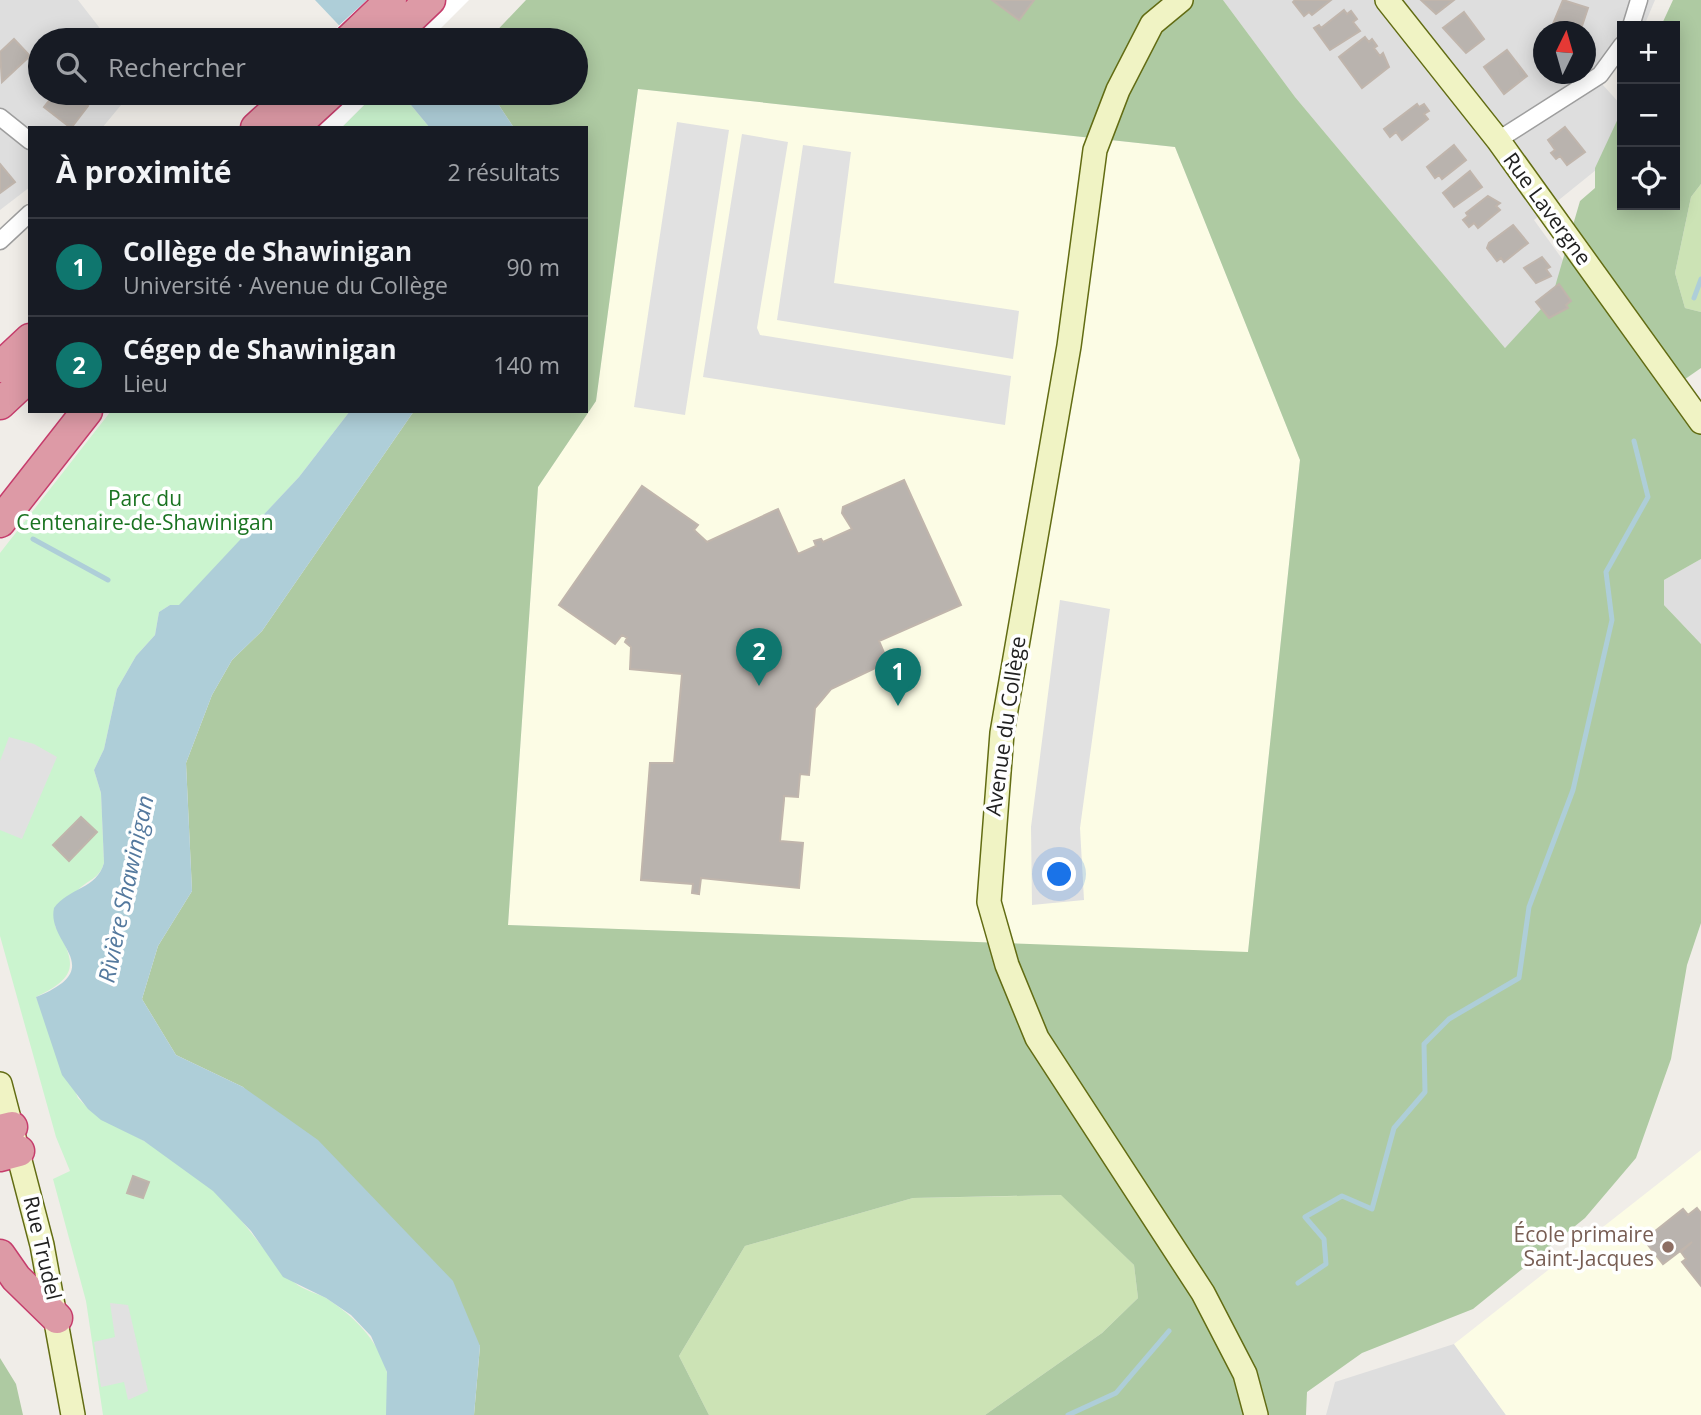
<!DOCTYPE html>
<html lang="fr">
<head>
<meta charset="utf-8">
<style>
  :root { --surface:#171b24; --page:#242831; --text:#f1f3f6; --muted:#9ea1a6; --line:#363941; --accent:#0f766e }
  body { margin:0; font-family:"Open Sans",sans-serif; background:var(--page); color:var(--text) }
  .controls { position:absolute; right:21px; top:21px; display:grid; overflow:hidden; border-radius:0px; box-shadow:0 4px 18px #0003 }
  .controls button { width:63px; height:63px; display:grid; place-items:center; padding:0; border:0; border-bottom:2px solid var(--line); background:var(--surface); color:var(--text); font:35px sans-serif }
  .compass { position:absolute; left:1533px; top:21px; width:63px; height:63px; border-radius:50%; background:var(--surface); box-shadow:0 4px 18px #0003; rotate:5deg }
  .you { position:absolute; left:1060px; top:875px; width:24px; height:24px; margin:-18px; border:5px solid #fff; border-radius:50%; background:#1a73e8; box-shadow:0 0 0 10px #1a73e833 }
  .badge { display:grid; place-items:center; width:46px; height:46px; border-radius:50%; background:var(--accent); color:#fff; font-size:23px; font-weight:700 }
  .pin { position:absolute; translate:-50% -58px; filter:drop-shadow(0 2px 4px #0008) }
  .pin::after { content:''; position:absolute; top:37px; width:24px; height:21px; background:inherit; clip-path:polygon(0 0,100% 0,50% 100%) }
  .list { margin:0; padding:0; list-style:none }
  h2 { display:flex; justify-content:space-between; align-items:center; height:91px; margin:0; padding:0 28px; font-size:30px }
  h2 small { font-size:23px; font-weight:400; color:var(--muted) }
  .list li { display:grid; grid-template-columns:46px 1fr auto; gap:21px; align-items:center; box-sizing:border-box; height:98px; padding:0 28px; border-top:2px solid var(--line) }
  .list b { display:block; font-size:26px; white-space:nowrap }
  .list p { margin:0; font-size:23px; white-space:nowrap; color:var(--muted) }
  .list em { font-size:23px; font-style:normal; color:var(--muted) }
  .icon { flex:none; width:38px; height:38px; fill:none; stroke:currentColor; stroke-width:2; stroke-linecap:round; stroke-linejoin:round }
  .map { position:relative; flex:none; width:1701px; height:1415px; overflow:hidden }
  .search { position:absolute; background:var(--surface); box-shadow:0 4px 18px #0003; left:28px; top:28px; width:560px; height:77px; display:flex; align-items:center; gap:18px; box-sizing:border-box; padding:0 24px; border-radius:38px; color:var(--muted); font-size:26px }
  .panel { position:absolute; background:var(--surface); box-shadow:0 4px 18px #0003; left:28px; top:126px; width:560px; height:287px; border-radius:0px }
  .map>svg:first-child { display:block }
  .residential { fill:#dedede; fill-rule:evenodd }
  .education { fill:#fcfce5 }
  .grass { fill:#cce3b5 }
  .forest { fill:#aecaa2; fill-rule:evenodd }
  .park { fill:#cbf4cf }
  .parking { fill:#e1e1e1 }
  .water { fill:#aeced8 }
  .pier { fill:#fff }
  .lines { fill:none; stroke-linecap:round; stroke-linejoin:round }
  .stream { stroke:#aeced8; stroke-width:5 }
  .building { fill:#b9b3ae; stroke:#c0b5ac; stroke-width:2 }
  .street-casing { stroke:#9e9e9e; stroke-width:19 }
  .secondary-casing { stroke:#626c13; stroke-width:26 }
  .highway-casing { stroke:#c63d6c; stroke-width:33 }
  .street { stroke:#fff; stroke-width:16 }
  .secondary { stroke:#f0f3c4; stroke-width:23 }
  .highway { stroke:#dd9aa6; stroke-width:30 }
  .education-dot { fill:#8d6e63; stroke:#fff; stroke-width:2.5 }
  .labels { text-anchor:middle; stroke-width:7; stroke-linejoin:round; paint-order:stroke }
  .street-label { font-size:21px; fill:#212121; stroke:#fff }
  .park-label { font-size:21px; fill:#1a7321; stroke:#fff }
  .education-label { font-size:21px; fill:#785e54; stroke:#fff; text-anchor:end }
  .water-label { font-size:23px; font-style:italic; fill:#54799e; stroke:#fff }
</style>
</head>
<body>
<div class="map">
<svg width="1701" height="1415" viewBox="0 0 1701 1415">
  <rect width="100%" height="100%" fill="#f0ede8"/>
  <path class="residential" d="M0,0H78L109,40H40V93H131L102,128H30V187L0,210Z
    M1223,0H1655L1644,26H1622V60L1602,84L1622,106V149L1534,220L1576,278L1505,348L1295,97ZM1544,32H1586V74H1544Z
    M1701,559V644L1664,605V580Z
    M1454,1344L1506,1415H1326L1335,1382Z"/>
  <path class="education" d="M638,89L1175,147L1300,460L1248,953L508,925L538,487L596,401Z
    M1701,1150V1415H1506L1454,1344Z"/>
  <path class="grass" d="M1701,184V312L1685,308L1675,273L1691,197Z
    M1062,1195L1134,1265L1138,1298L1102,1333L985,1415H709L679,1356L745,1246L913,1198Z"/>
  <path class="forest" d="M526,0H1223L1295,97L1505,348L1552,297L1580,201L1595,188V168L1622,110V205H1675V26H1661L1673,0H1701V184L1691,197L1675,273L1685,308L1701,312V368L1678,384L1701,414V559L1664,580V605L1701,644V923L1687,965L1671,1059L1636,1158L1585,1218L1473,1309L1362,1353L1307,1392L1306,1415H985L1102,1333L1138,1298L1134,1265L1061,1195L913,1198L745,1246L679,1356L709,1415H474L480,1346L243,1087L176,1055L142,999L158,946L192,891L186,763L212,695L232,660L262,631L414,411H586V128H514L491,93H576V40H488ZM638,89L1175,147L1300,460L1248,952L508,925L538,487L596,401Z
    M0,1358L16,1384L23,1415H0Z"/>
  <path class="park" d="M376,93H401L430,128H341Z
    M111,411H350L299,477L179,606L170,605L159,612L155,635L136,656L117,689L104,749L94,770L101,793L104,863C99,880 88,879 77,891C69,901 62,915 55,926C77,964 78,977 36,997L78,1098C99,1121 118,1126 144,1141C168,1155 193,1173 214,1191C244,1218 265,1256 295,1283C304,1291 319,1293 329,1300C366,1324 401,1367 386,1415H103L86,1301L53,1179L70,1171L56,1137L0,936V553Z"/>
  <path class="parking" d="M677,122L729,130L685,415L634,407Z
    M742,134L788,142L757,328L760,335L1011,376L1005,425L703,377Z
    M803,145L851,152L834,283L1019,311L1013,359L777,320Z
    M1060,600L1110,609L1080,828L1084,900L1032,905L1031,827Z
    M9,737L34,744L57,757L22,839L0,830V761Z
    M110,1303L128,1305L148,1391L128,1400L124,1382L101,1387L94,1342L115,1337Z"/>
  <path class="water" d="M315,0H403L453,40H353Z
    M401,93H491L514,128H430Z
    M350,411H414L262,631L232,660L212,695L186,763L192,891L158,946L142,999L176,1055L243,1087L318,1140L453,1281L480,1346L474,1415H386L387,1372L371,1336L351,1315L326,1298L283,1277L251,1231L213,1191L144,1141L101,1120L88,1109L62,1075L36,997C110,967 46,945 54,908C68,888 97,889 104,863L101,793L94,770L104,749L117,689L136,656L155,635L159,612L170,605H179L299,477Z"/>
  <path class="pier" d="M367,0H469L429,40H323Z
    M290,93H376L341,128H324Z"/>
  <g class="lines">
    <path class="stream" d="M1694,298L1701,279
      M33,539L108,580
      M1298,1283L1326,1264L1324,1239L1305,1217L1342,1196L1372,1209L1394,1128L1425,1092L1424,1044L1449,1019L1519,978L1529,907L1573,790L1612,620L1606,572L1648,497L1634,441
      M1068,1415L1116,1393L1169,1331"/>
  </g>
  <path class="building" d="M992,0H1034L1019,20Z
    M1295,0H1331L1312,15L1309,12L1304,16L1293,2Z
    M1421,0H1454L1436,14Z
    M1563,0L1588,8L1580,32L1550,31Z
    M1344,10L1347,14L1351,11L1357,19L1353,22L1360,31L1330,50L1314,28L1319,25L1321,28Z
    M1464,12L1484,39L1466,53L1443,28Z
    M1365,37L1369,42L1372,39L1377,46L1374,48L1380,56L1383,53L1389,67L1362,88L1339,57Z
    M14,39L30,56L2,82L0,52Z
    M1507,50L1527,76L1504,94L1484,67Z
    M55,93H72L79,99L84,93L89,97L84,103L88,106L71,128L44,107Z
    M1417,104L1419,107L1424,104L1429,111L1424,114L1428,119L1402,140L1396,132L1390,137L1384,129Z
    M1565,127L1585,152L1567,165L1560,156L1556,159L1551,153L1555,150L1548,140Z
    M1454,145L1466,160L1442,179L1439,175L1435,178L1427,167Z
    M0,164L15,182L0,193Z
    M1470,171L1482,187L1454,207L1443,193Z
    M1488,196L1500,203L1496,206L1500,210L1478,228L1474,223L1469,227L1463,220L1468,216L1466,213Z
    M1513,225L1528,243L1504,262L1501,258L1497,261L1487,248L1489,243Z
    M1542,257L1550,267L1546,269L1551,276L1536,283L1524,268Z
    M1559,284L1571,301L1566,305L1568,308L1549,318L1536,302Z
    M904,480L961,605L879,641L888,662L831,689L815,708L809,775L800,774L798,797L784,796V800L780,841L803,843L799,888L701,878L699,894L692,893L693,884L641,880L650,763H674L682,674L630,669L631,647L625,642L627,638L622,635L615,644L559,605L642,486L698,525L694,530L707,542L778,509L798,554L816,546L814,541L821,539L823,542L852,529L842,513L843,507Z
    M81,817L97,832L69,861L53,845Z
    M133,1176L149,1182L143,1198L127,1193Z
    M1697,1208L1701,1213V1286L1682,1262L1686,1259L1681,1252L1692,1242L1663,1264L1644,1240L1683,1209L1688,1215Z"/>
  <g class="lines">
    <g class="street-casing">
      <path id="street" d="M1631,26L1639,0
        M0,117L30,141
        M1498,140L1600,75L1622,45
        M0,241L30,213"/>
    </g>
    <g class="secondary-casing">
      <path id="secondary" d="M1181,0L1152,24L1118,90L1095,150L1069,346L1002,733L989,902L1007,965L1037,1038L1203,1293L1245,1374L1256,1415
        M1387,0L1498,140L1701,422
        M0,1084L42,1245L73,1415"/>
    </g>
    <g class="highway-casing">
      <path id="highway" d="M349,40L391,0
        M388,40L430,0
        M256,128L294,93
        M293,128L331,93
        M0,367L30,339
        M0,404L30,376
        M0,522L87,411
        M0,1130L12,1127
        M0,1156L19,1151
        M0,1255L16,1278L57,1318"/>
    </g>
    <use href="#street" class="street"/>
    <use href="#secondary" class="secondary"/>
    <use href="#highway" class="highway"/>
  </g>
  <circle class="education-dot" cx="1668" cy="1247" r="7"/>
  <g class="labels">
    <g class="street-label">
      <text transform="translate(1547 209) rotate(54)" y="7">Rue Lavergne</text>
      <text transform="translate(1006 726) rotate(-82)" y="7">Avenue du Collège</text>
      <text transform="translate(42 1248) rotate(77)" y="7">Rue Trudel</text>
    </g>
    <g class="park-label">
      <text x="145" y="506">Parc du<tspan x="145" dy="24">Centenaire-de-Shawinigan</tspan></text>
    </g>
    <g class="education-label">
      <text x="1654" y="1242">École primaire<tspan x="1654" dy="24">Saint-Jacques</tspan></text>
    </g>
    <g class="water-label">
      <text transform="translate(126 889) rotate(-78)" y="8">Rivière Shawinigan</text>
    </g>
  </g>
</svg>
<div class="controls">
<button>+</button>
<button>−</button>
<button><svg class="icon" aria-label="locate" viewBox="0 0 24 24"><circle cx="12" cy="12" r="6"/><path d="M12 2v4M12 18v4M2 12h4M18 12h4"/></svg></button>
</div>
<svg class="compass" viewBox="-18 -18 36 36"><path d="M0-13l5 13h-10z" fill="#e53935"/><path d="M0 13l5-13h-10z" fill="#9ea1a6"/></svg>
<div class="you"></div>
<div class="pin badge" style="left:898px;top:706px">1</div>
<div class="pin badge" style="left:759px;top:686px">2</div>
<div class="search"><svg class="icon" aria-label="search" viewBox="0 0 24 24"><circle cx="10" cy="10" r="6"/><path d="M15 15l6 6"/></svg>Rechercher</div>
<section class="panel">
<h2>À proximité<small>2 résultats</small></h2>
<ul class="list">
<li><span class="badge">1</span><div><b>Collège de Shawinigan</b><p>Université · Avenue du Collège</p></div><em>90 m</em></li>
<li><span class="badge">2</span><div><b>Cégep de Shawinigan</b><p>Lieu</p></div><em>140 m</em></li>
</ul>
</section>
</div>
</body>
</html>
